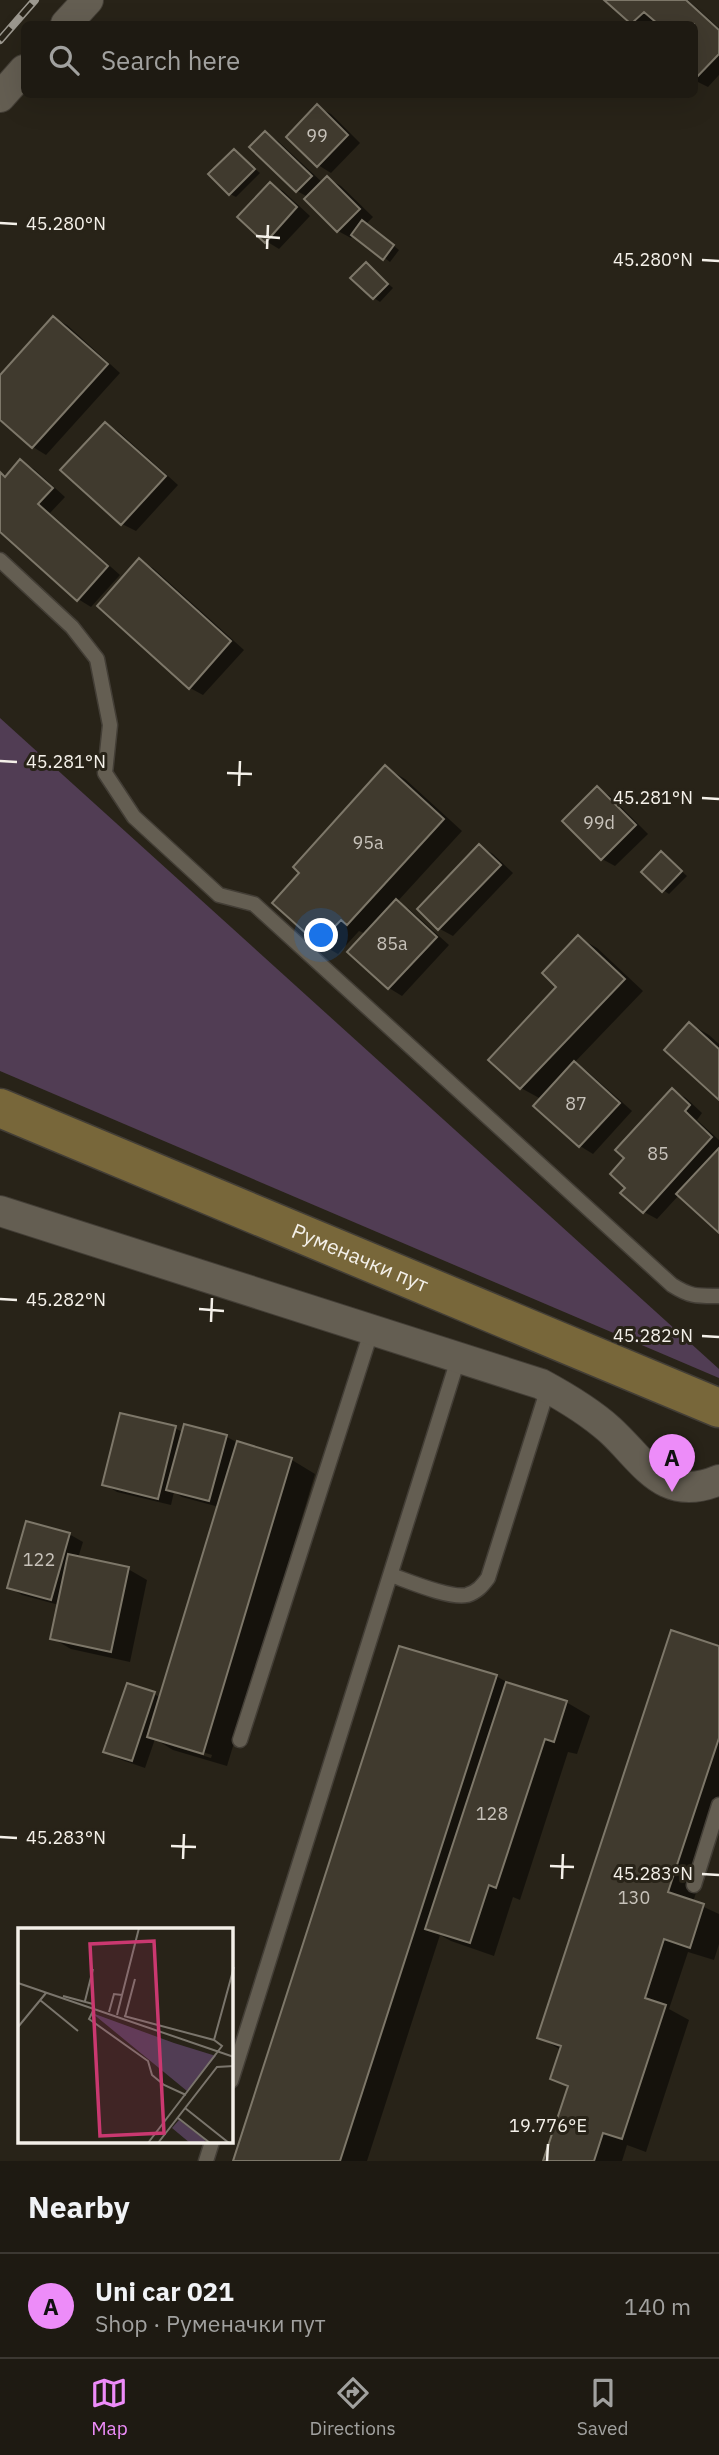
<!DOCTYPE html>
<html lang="en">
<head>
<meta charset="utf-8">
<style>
  :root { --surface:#1e1a12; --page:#26231b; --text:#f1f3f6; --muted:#a1a19f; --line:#3c3832; --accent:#ed8cf9 }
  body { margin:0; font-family:"IBM Plex Sans",sans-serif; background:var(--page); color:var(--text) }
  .you { position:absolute; left:322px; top:936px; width:24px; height:24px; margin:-18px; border:5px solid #fff; border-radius:50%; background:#1a73e8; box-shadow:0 0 0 10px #1a73e833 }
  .badge { display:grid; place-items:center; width:46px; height:46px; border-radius:50%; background:var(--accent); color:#111; font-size:23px; font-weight:700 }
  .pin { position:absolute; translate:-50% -58px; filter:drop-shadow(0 2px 4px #0008) }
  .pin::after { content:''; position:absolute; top:37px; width:24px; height:21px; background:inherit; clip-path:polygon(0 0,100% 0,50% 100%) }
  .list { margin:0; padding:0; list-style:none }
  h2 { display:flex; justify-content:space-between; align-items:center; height:91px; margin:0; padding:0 28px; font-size:30px }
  h2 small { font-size:23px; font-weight:400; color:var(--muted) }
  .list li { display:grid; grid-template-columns:46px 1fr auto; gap:21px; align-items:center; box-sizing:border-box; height:105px; padding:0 28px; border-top:2px solid var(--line) }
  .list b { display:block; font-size:26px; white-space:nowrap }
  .list p { margin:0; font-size:23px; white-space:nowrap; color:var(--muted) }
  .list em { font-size:23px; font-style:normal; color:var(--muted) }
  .icon { flex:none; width:38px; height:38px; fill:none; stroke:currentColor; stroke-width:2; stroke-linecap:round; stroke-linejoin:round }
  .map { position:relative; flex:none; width:719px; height:2161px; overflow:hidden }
  .search { position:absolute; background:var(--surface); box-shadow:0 7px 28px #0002; left:21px; right:21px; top:21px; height:77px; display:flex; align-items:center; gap:18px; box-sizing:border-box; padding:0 24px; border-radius:10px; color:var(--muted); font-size:26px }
  .sheet { height:196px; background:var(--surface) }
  nav { display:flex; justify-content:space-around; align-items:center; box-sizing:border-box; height:98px; border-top:2px solid var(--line); background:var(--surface); font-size:19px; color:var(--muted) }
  nav a { display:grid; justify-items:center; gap:4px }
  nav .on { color:var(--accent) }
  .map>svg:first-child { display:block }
  .green { fill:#513d54 }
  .shadow { fill:#0007; fill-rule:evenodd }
  .building { fill:#403a2e; stroke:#7d7769; stroke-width:2 }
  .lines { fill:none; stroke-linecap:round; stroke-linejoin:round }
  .lane-casing { stroke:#433e36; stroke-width:17 }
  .street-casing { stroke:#433e36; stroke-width:32 }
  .secondary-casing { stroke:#433e36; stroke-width:41 }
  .lane { stroke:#645e52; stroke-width:14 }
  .street { stroke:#645e52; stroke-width:30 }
  .secondary { stroke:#78673a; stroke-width:38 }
  .rail-casing { stroke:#9c988f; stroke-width:8 }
  .rail { stroke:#282318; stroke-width:5; stroke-dasharray:16; stroke-linecap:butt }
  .ticks { fill:none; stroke:#f4f0e9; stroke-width:2.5 }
  .labels { text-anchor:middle; stroke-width:6; stroke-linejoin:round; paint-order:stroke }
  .number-label { font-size:18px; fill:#c7c2ba }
  .street-label { font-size:21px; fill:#f4f0e9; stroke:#282318 }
  .inset-road { fill:none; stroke:#7a756c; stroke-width:2 }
  .view { fill:#ca3870; fill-opacity:0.15; stroke:#ca3870; stroke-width:3.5 }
  .inset-edge { fill:none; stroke:#f4f0e9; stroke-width:3.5 }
  .ticks-label { font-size:18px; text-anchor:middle; fill:#f4f0e9; stroke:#282318; stroke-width:6; stroke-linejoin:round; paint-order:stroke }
</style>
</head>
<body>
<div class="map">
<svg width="719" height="2161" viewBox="0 0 719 2161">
  <rect width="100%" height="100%" fill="#282318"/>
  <path class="green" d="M0,718L719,1369V1378L0,1071Z"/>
  <path class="shadow" d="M606,0H688L719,28V75L708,87L694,80V24H660L656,21L653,24H633Z
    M318,107L331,114L360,143L331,173L318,165Z
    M265,133L278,141L323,183L327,178L341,186L373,217L366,224L399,250L390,262L354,235L351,238L338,231L308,197L297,191Z
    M234,151L260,173L236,197L230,194Z
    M270,184L283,191L310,216L279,249L266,241Z
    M366,264L393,288L380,302L374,298Z
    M54,318L67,325L120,373L46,455L33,447L0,418V377Z
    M105,424L118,431L178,485L136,531L122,524L63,470Z
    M21,461L34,469L65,497L50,513L120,575L91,607L78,599L0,529V472L7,476Z
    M140,561L153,568L244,650L203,695L190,688Z
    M386,768L405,779L462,831L397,902L409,909L449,945L402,996L389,988L350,952L366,934L359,931L338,954L319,943L275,903L302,873Z
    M597,788L610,796L648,834L615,866L602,859Z
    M480,846L493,854L513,873L453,936L440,929L419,909Z
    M662,854L687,876L669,894L663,890Z
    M578,937L597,948L643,991L574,1063L587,1071L632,1111L593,1154L580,1146L541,1099L521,1088L491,1060L559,987Z
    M690,1024L709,1035L719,1044V1097Z
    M672,1090L686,1098L702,1113L697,1120L719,1140V1231L679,1195L657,1219L644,1212L627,1188V1158Z
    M186,1426L227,1437L240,1444L292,1460L315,1474L227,1766L173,1750L155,1739L145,1768L119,1759L105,1751L154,1694L161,1698L219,1507L182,1497L174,1492L171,1505L117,1492L104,1484L175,1428L184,1433ZM173,1743L212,1755L211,1758L173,1746Z
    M69,1534L83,1542L78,1558L128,1569L147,1580L130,1662L71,1649L52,1638L59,1605L22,1595L9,1587Z
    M719,1648V1823L693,1902L719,1914V1944L714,1960L688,1952L669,2009L689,2020L646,2152L627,2145L622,2161H545L569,2088L552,2078L561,2050L539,2037Z
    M496,1676L512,1685L566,1702L590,1716L577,1754L568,1752L520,1900L513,1897L494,1956L451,1941L440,1935L367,2161H235Z"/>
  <path class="building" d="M604,0H686L719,30V54L694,80V24H658L644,12L631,24Z
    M317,104L348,135L317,167L286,137Z
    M265,131L312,176L296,192L249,147Z
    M234,149L255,169L229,195L208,174Z
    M327,176L360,209L337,232L304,199Z
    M270,182L297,207L265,243L237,217Z
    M362,220L394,245L383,260L351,235Z
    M366,262L388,284L373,299L350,278Z
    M53,316L108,364L32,448L0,420V375Z
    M105,422L166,476L121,525L60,470Z
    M20,459L53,488L38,504L108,566L77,601L0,532V472L5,477Z
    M139,558L231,641L189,689L97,606Z
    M385,765L444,819L347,925L341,920L318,944L272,903L299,873L293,867Z
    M597,786L636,825L601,860L562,821Z
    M479,844L501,865L438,930L417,909Z
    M661,851L682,871L662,892L641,872Z
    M396,899L437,937L388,989L347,952Z
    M578,935L625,979L520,1089L488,1060L556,987L542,973Z
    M689,1022L719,1049V1100L664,1050Z
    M574,1061L620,1103L579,1147L533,1106Z
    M672,1088L690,1105L685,1111L712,1137L643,1213L620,1193L625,1188L610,1174L624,1158L615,1150Z
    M719,1148V1233L676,1194Z
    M120,1413L176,1426L158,1499L102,1485Z
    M184,1424L227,1435L209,1501L166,1490Z
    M237,1441L292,1458L203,1754L147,1737Z
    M26,1521L70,1533L51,1600L7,1588Z
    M68,1554L129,1567L111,1652L50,1639Z
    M671,1630L719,1646V1738L668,1892L704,1904L690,1948L664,1939L645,1998L666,2005L622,2139L603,2133L594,2161H543L568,2086L550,2079L561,2046L537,2038Z
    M399,1646L497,1675L340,2161H233Z
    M506,1682L567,1701L554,1742L545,1739L496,1888L489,1885L470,1943L425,1929Z
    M127,1683L155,1692L132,1761L103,1752Z"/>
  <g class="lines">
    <g class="lane-casing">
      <path id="lane" d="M0,560L72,627L97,659L110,725L105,773L134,817L219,895L254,904L672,1285C691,1297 697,1296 719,1296
        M391,1575C408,1581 450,1599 467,1595C477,1592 482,1586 488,1578L548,1388
        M240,1740L372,1329
        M694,1885L719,1805
        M231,2081L459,1356
        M206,2161L212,2142"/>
    </g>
    <g class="street-casing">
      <path id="street" d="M66,24L88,0
        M0,97L24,70
        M0,1211L541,1384C565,1397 589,1411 610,1430C645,1462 663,1504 719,1480"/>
    </g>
    <g class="secondary-casing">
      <g id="secondary">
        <path id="s1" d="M0,1108L719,1408"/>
      </g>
    </g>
    <use href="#lane" class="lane"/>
    <use href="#street" class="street"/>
    <use href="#secondary" class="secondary"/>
    <g class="rail-casing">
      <path id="rail" d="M0,40L35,0"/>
    </g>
    <use href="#rail" class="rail"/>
  </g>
  <path class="ticks" d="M0,223L17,224M256,236L280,238M267,249L268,225M702,260L719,261M0,761L17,762M227,773L252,774M239,786L240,761M702,798L719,799M0,1299L17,1300M199,1309L224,1311M211,1322L212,1298M702,1336L719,1337M0,1837L17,1838M171,1846L196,1847M183,1859L184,1834M550,1866L574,1867M702,1874L719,1875M562,1879L563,1854M547,2161L548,2144"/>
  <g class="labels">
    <g class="number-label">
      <text x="317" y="142">99</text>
      <text x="599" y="829">99d</text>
      <text x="368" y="849">95a</text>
      <text x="392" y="950">85a</text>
      <text x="576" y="1110">87</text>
      <text x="658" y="1160">85</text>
      <text x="39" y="1566">122</text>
      <text x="492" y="1820">128</text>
      <text x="634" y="1904">130</text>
    </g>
    <g class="street-label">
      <text dy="7" stroke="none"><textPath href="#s1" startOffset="390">Руменачки пут</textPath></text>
    </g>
  </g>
  <g transform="translate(18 1928)">
    <rect width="215" height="215" fill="#282318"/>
    <path d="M74,85L156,115L198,128L169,163ZM161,192L187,212L186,215H172L154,200Z" fill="#513d54"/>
    <path class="inset-road" d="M0,55L216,129M45,68L75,76M22,72L60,103M67,73L75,41M75,83L71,91L130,133L134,147L146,157L168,167M91,84L96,66L104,67M99,87L121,0M106,88L196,112L204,118L130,215M107,89L117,51M0,99L28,65M196,112L216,39M167,180L211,215M160,190L192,215M140,215L199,139L216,138"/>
    <path class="view" d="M136,13L146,205L82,208L72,16Z"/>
    <rect width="215" height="215" class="inset-edge"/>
  </g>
  <g class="ticks-label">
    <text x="66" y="230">45.280°N</text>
    <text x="653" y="266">45.280°N</text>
    <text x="66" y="768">45.281°N</text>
    <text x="653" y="804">45.281°N</text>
    <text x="66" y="1306">45.282°N</text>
    <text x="653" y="1342">45.282°N</text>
    <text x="66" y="1844">45.283°N</text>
    <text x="653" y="1880">45.283°N</text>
    <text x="548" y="2132">19.776°E</text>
  </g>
</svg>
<div class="you"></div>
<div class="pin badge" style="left:672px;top:1492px">A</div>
<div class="search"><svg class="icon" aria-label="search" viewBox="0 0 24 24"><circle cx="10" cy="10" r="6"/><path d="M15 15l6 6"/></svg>Search here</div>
</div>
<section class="sheet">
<h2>Nearby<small></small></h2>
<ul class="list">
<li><span class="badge">A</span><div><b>Uni car 021</b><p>Shop · Руменачки пут</p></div><em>140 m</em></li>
</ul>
</section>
<nav>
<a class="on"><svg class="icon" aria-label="map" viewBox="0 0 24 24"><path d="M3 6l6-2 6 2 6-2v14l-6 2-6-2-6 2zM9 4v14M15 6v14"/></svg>Map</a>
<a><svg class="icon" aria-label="directions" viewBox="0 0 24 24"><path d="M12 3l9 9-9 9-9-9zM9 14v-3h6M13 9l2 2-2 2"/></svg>Directions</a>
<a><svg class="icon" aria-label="saved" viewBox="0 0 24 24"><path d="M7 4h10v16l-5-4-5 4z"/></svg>Saved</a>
</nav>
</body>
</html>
